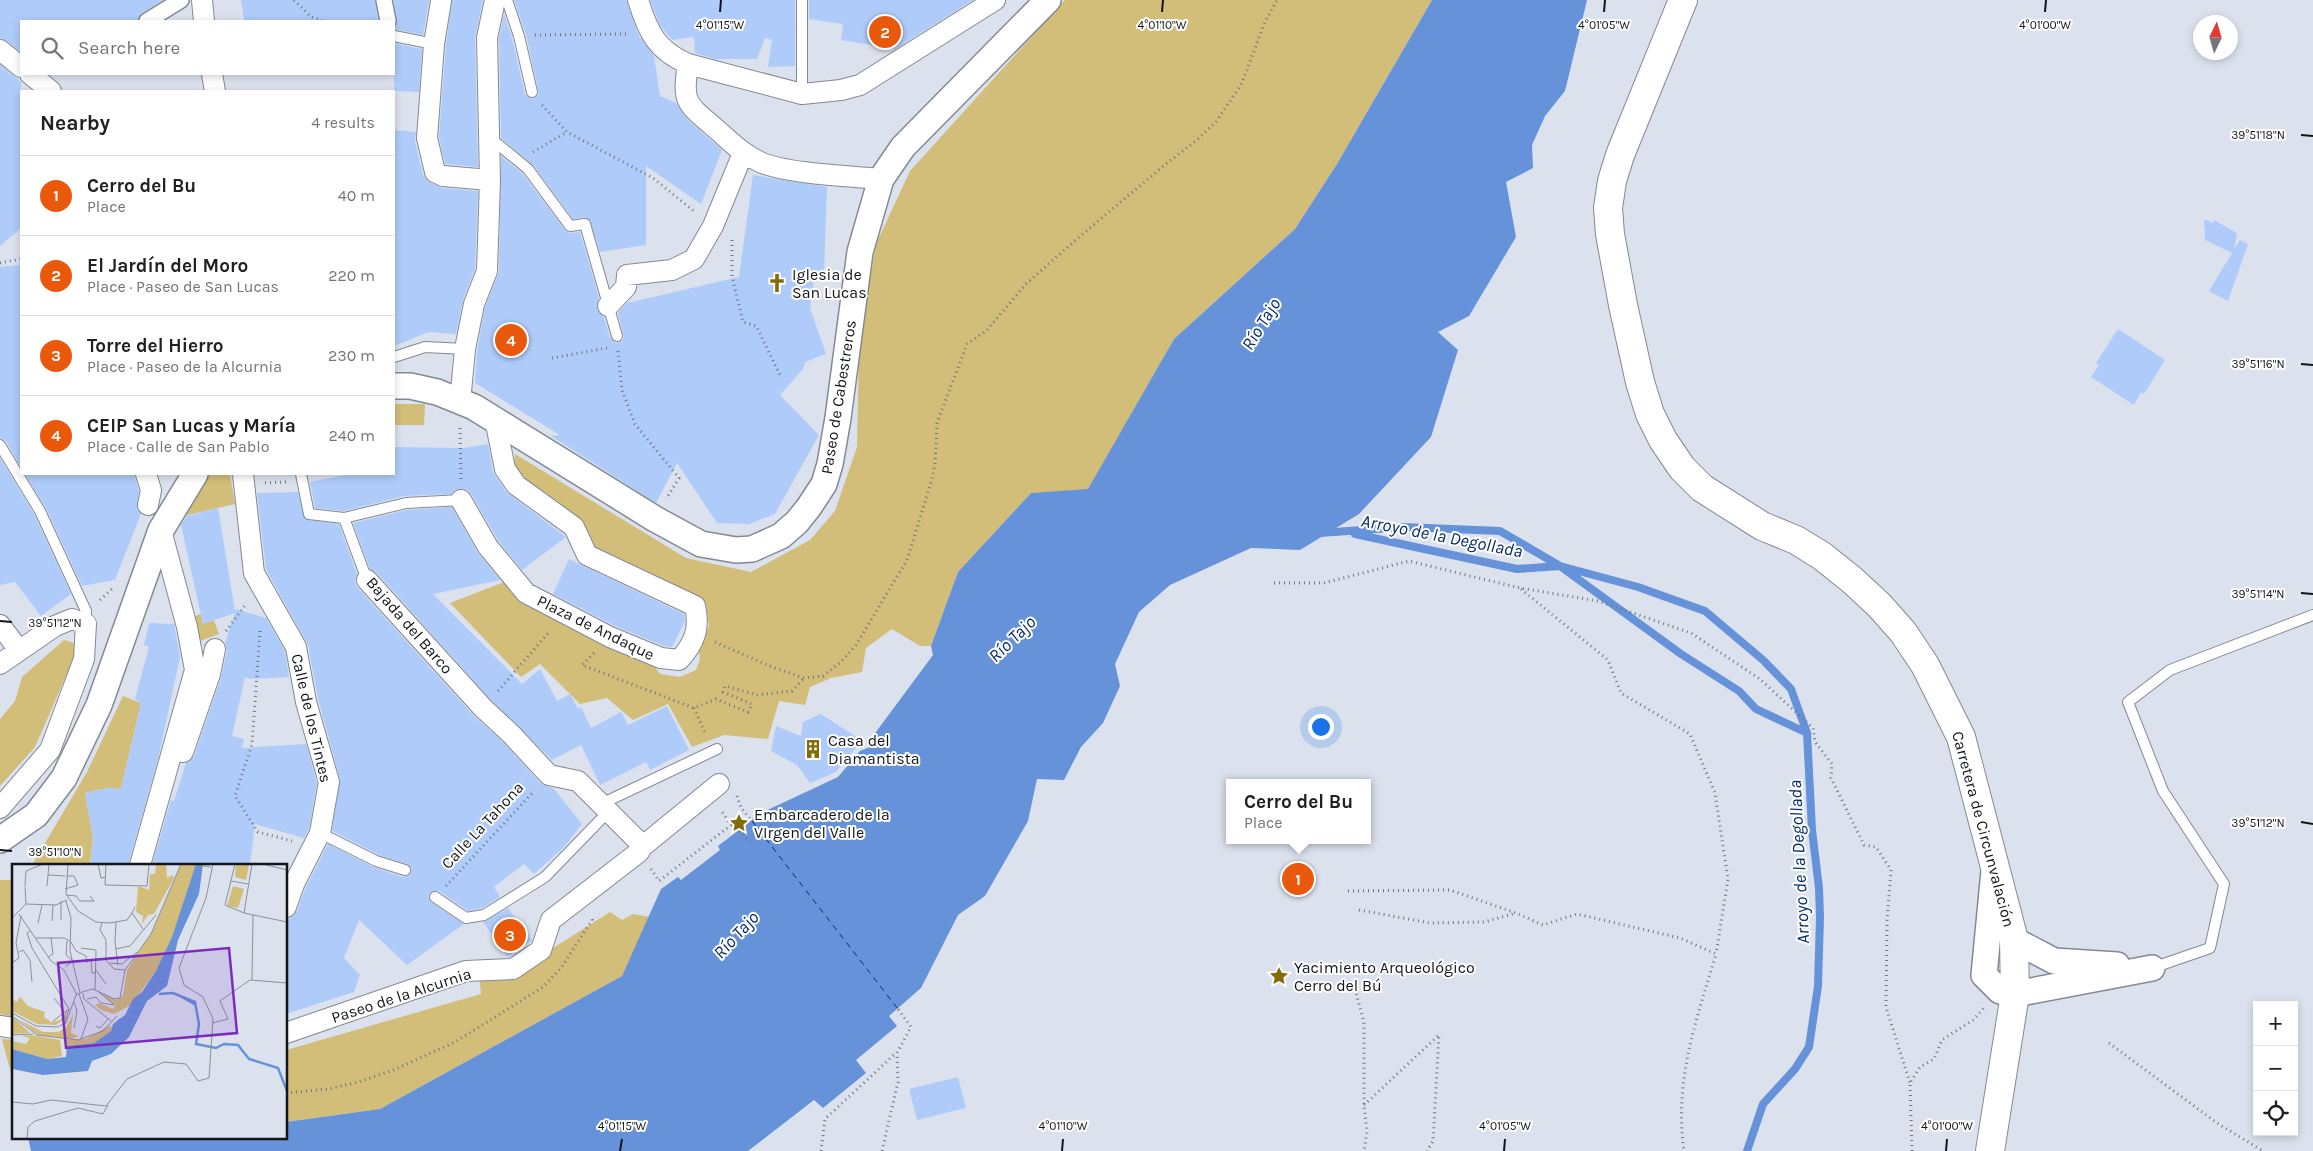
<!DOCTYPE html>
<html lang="en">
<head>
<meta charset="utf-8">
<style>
  :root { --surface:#fff; --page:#f6f6f6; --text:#202124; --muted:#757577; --line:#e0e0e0; --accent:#ea580c }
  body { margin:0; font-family:Karla,sans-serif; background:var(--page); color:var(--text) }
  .controls { position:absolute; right:15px; bottom:15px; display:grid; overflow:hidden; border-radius:0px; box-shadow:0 2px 8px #0003 }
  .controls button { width:45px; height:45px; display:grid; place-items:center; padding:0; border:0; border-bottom:1px solid var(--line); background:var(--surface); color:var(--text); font:25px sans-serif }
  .compass { position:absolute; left:2193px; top:15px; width:45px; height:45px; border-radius:50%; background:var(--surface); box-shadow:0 2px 8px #0003; rotate:5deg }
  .you { position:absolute; left:1320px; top:726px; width:18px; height:18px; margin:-12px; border:4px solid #fff; border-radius:50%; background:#1a73e8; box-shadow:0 0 0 8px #1a73e833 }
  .badge { display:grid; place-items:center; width:32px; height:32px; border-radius:50%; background:var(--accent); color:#fff; font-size:16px; font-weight:700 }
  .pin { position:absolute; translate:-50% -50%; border:2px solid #fff; box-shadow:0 1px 5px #0006 }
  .popup { position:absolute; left:1226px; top:779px; width:145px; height:65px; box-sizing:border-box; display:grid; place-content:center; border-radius:0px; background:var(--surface); filter:drop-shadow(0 1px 4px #0005); font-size:16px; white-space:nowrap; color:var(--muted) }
  .popup b { font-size:19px; color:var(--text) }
  .popup::after { content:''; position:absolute; left:50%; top:100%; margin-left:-10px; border:10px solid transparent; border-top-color:var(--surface) }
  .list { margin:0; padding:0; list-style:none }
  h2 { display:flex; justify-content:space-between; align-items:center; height:65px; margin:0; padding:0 20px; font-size:21px }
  h2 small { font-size:16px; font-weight:400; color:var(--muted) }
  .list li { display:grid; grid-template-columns:32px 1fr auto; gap:15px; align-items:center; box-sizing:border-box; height:80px; padding:0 20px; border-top:1px solid var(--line) }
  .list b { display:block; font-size:19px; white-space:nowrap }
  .list p { margin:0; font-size:16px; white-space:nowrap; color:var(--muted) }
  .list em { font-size:16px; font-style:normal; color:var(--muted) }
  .icon { flex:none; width:28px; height:28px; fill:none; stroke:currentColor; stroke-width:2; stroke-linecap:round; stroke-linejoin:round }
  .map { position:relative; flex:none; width:2313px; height:1151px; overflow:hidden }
  .search { position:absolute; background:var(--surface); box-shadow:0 2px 8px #0003; left:20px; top:20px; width:375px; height:55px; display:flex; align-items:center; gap:12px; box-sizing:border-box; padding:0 18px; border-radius:0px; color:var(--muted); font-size:19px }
  .panel { position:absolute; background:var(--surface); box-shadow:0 2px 8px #0003; left:20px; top:90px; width:375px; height:385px; border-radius:0px }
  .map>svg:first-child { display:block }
  .green { fill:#d2bd79 }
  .water { fill:#6692da }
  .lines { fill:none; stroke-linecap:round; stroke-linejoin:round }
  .stream { stroke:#6692da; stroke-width:8 }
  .ferry { stroke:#052c6b; stroke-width:1; stroke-dasharray:6 5; stroke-linecap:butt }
  .building { fill:#afcbf9 }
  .service-casing { stroke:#838994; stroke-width:12 }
  .pedestrian-casing { stroke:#838994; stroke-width:18 }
  .minor-casing { stroke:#838994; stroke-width:22 }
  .tertiary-casing { stroke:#838994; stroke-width:28 }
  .secondary-casing { stroke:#838994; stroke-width:30 }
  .path { stroke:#71767e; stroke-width:3; stroke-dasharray:1 4; stroke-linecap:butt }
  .service { stroke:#fff; stroke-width:10 }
  .pedestrian { stroke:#fff; stroke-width:15 }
  .minor { stroke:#fff; stroke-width:20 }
  .tertiary { stroke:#fff; stroke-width:25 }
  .secondary { stroke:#fff; stroke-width:28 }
  .ticks { fill:none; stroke:#121519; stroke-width:2 }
  .labels { text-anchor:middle; stroke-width:4; stroke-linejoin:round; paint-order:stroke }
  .poi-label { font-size:16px; fill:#121519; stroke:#fff; text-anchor:start }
  .street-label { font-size:16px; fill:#121519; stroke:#fff }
  .water-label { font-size:18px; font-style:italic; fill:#052c6b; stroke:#fff }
  .inset-river { fill:none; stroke:#6692da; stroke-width:2.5 }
  .inset-road { fill:none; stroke:#8b9099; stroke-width:1 }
  .view { fill:#7b2cbf; fill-opacity:0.15; stroke:#7b2cbf; stroke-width:2.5 }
  .inset-edge { fill:none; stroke:#121519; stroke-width:2.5 }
  .ticks-label { font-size:12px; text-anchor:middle; fill:#121519; stroke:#fff; stroke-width:4; stroke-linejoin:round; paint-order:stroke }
</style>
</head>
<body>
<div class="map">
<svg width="2313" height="1151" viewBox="0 0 2313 1151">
  <rect width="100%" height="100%" fill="#dbe2ee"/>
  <path class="green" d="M1065,0H1432L1337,164L1295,229L1174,339L1088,490L1031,493L958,572L931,646H920L892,629L866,648L862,672L831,678L810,687L805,705L779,701L768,739L724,735L692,747L668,704L633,720L607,698L580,704L540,664L521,677L450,603L504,582L652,663L660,674L680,677L696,670L700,659L699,651L709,626L706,605L603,560L583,527L526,484L514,467L515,454L686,558L751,572L810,540L835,511L857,447L859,344L876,244L910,171Z
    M394,404H425L424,425H394Z
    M203,474H230L235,504L179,517Z
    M201,614L203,624L214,620L219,634L200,641L190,618Z
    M64,640L74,643L76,653L35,747L0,786V719L15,701L22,677Z
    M123,696L141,703L121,789L107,788L85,793L93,838L90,865H32L87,772Z
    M0,880H14V1017L0,1014Z
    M610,912L622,920L633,914L650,917L622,976L380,1109L286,1122V1050L481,994L479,974H512Z
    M2,1039L14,1040V1085Z"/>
  <path class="water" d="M1432,0H1587L1565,91L1545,116L1532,145L1533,168L1506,182L1516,237L1469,316L1438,332L1458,350L1431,437L1359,514L1300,550L1251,548L1170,585L1139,612L1115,664L1120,686L1103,723L1081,747L1064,780L1037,779L1028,821L985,896L958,915L921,988L889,1016L897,1026L856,1060L866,1073L823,1108L814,1100L748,1151H31L28,1137H286V1122L380,1109L622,976L661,889L678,877L681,880L720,850L718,846L761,813L838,777L860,751L870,747V740L933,655L931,646L958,572L1031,493L1088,489L1174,339L1295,229L1337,164Z"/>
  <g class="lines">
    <path class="stream" d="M1320,533L1404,527L1500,531L1560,566L1638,587L1705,611L1763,660L1791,689L1807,733L1812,830L1819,888L1820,917L1818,986L1809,1047L1795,1069L1763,1104L1747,1151
      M1355,534L1517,569L1560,566L1681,654L1739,691L1756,709L1807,733"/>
    <path class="ferry" d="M752,821L898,1009"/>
  </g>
  <path class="building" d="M0,0H163L142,13L138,21H21V52L7,41L0,38Z
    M241,0H375L378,21H244Z
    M394,0H429L423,35L394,29L397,20Z
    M452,0H483L475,38L478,167L445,164L439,137L446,45Z
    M514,0H626L639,36L654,56L660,96L676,103L689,121L722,150L701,204L646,166V245L600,252L590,220L585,217L573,219L533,165L501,138L499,39L504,14L512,38L525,94L533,99L539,94L526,34Z
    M650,0H795V66L768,67L772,40L765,38L757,59H714L695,53L694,37L672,40L660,25Z
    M809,0H973L895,49L841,40L843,24L809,19Z
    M394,43L422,49L419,92L394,91Z
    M0,65L21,82V228L0,246Z
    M394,130L416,132L415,141L423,175L429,182L442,188L478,191L475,269L463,300L456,334L429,332L394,346Z
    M501,156L523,174L565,230L570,233L580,232L599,298L597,310L604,317L610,338L616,343L622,341L624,337L618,313L627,303L739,277L753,175L827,187L824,274L815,272L810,308L826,354L805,362L803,369L780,395L819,435L775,514L749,524L717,523L677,463L656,503L551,436L560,435L475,383L477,351L485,307L499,272Z
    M2204,219L2213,223L2214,220L2237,233L2234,249L2240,240L2248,244L2228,301L2209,291L2232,253L2205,240Z
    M21,265V467L6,441L0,438V267Z
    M2118,329L2165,360L2144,394L2141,392L2134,405L2091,377L2099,365L2096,363Z
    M488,444L493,472L506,492L566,537L522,570L498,540L471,494L467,490H456L451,494L404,496L344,511L315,508L310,482L351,474H394V447L464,448Z
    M0,458L34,514L71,594L41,616L15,582L0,585Z
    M25,474H134L139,491L137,508L141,514L115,580L82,586L46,508Z
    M298,492L305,519L339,524L357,574L355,582L358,588L474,716L504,743L540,783L554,789L582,824L565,846L534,874L524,864L494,887L500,897L482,908L468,911L439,891H432L428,896L431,902L464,924L407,965L359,920L344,958L360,975L354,992L286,1014V924L289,919L297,911L305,889L328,844L373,867L403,877L409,875L412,869L407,864L379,855L332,831L340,779L318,699L308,645L266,569L257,493Z
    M452,507L478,553L500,580L433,594L522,684L540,669L557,701L570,694L578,709L581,707L591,728L621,712L628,725L667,706L689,750L650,770L646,762L600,785L581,745L552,760L491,700L376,572L370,569L353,523L407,510Z
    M218,508L235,611L236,609L266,618L285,651L289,677L250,679L245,677L232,736L244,739L242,748L306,744L317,783L309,829L304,838L255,824L250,865H152L171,800L174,801L186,763L194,756L221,678L227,651L225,643L235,613L203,624L181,525L187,516Z
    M569,559L684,614L685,621L672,647L664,646L615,626L553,594Z
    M149,623L174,624L180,657L158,759L128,865H90L93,838L85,793L107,788L121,789L141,703L135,699L149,647L144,645Z
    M821,714L858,738L856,748L836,772L810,783L797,765L771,751L776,726L801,736L803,722Z
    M508,908L532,940L507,957L483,922Z
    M958,1077L966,1108L917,1120L909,1089Z"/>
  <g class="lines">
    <g class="service-casing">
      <path id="service" d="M507,0L519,36L532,92
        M394,36L434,44
        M802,94V0
        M489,137L528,169L570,226L585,224L617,336
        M394,357L425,347L465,349
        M0,445L40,511L86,611V624
        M301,474L309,514L344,518L367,580
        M344,518L406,503L461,500
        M601,804L717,749
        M320,833L376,861L405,870
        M435,897L466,918L484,915L545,877L608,812
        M2152,968L2210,948L2224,884L2163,791L2128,702L2170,670L2313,615"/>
    </g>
    <g class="pedestrian-casing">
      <path id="pedestrian" d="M384,0L388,21
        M147,21L181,0"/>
    </g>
    <g class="minor-casing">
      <path id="minor" d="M202,0L204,21
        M638,0C648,32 656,50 688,64L802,94L841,90L860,85L995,0
        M441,1L434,44L427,138L435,172L443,176L490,180
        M0,50L21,67
        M688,64C682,103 686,103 715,128C729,140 742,154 760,162C787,174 849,176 881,179
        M30,74L51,91
        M212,74L215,91
        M608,306L626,287L627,275L672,270L694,259L713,226L743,153
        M460,402L465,349L474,304L487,271L490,180L487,38L495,0
        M146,474L151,490L148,505
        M243,474L254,573L296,647L306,702L329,782L320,833L294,884L286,907
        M461,500L488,547L526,593L610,637L661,658L679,660C695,643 700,628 695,606L587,555L574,527L516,485L505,469L495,419
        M367,580L483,708L512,735L549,775L578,781L643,846
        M0,625L19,650
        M0,664L55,626L72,619L86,624L84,659L50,750L0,808
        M183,752L210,674L215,649
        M140,865L195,670L187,627L161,530
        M0,1026L14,1028
        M286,1033L466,971L513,969L541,950L551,920L639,852L643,846L719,784"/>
    </g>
    <g class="tertiary-casing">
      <path id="tertiary" d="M394,386H410L437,392L474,407L655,519L701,544L736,550L752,549L781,536L797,522L809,507L824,484L830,464L838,418L860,252L881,179L903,147L1048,0
        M0,840L36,815L64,778L99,705L161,530L195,474
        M1994,871L1984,975L2000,991L2015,994L2152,968
        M2014,940L2054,961L2117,965"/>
    </g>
    <g class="secondary-casing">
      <path id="secondary" d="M1683,0L1620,155L1612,181L1608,208L1610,234L1623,305L1640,382L1650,414L1663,440L1682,468L1702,488L1762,526L1796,540L1822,556L1852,580L1879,605L1903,632L1925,665L1961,737L2014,940L2015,994L1990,1151"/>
    </g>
    <path class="path" d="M294,0L311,17L323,21
      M535,35L626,34
      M542,105L567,132L653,178L695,212
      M533,152L567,132
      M732,240V276L743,322L756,326L781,377
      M0,263L21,259
      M618,351L622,390L635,424L679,478L666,499
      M552,358L607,348
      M460,428L461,479
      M265,483L287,482
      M1274,583H1324L1409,561L1520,588L1598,601L1691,633L1760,679L1813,728L1815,742L1832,764L1831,778L1864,845L1876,847L1891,870L1887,921L1886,1007L1910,1083
      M1521,589L1608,660L1621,693L1690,734L1715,793L1728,879L1716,954
      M100,600L112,589
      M226,631L246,604
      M260,631L252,744L235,796L258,832L292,841
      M715,642L772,667L804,678L823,676L841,662L856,645L907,560L932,479L935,464L937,423L967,344L987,330L1026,284L1078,238L1167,163L1197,140L1216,122L1242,83L1264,24L1277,0
      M594,653L582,665L694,708L716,699L748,712L752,704L723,692L725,686L757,695L792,691L804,678
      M498,691L550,631
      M694,708L706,735
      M737,796L741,808L752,821
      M761,813L772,828
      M740,830L750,843
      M651,869L659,881L731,825L721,810
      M446,886L534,791
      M1348,891L1450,890L1516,913L1543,925L1577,914L1680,938L1716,954C1696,1021 1674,1080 1684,1151
      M1359,910L1430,923L1484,922L1516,913
      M1355,989L1364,1022V1105L1367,1132L1364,1151
      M2109,1043L2217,1123L2263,1151
      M286,1093L328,1089L358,1082L396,1069L455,1042L543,987L561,968L592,920L591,917
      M1364,1105L1439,1035L1433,1141L1427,1151
      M821,1151L825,1119L896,1053
      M882,1151L898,1082L897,1053L911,1027L898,1009
      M1912,1151L1910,1083L1920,1067L1934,1059L1942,1040L1973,1020L1984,1008"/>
    <use href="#service" class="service"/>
    <use href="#pedestrian" class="pedestrian"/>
    <use href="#minor" class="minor"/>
    <use href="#tertiary" class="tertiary"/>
    <use href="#secondary" class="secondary"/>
  </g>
  <path class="ticks" d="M720,12L721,0M1162,12L1163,0M1604,12L1605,0M2045,12L2046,0M2301,135L2313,136M2301,364L2313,365M2301,593L2313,594M0,621L12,622M2301,822L2313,824M0,850L12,851M620,1151L622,1139M1062,1151L1063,1139M1504,1151L1505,1139M1946,1151L1947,1139"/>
  <defs>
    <g id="church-bare" transform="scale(1.5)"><path d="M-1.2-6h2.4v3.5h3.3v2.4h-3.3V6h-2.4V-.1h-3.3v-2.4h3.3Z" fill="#836c07" stroke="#fff" stroke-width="2.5" paint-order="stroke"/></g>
    <g id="building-bare" transform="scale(1.5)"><path d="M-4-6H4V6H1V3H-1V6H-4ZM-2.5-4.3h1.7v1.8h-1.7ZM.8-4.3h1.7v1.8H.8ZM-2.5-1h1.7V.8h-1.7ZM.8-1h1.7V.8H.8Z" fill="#836c07" stroke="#fff" stroke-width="2.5" paint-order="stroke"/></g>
    <g id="sight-bare" transform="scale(1.5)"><path d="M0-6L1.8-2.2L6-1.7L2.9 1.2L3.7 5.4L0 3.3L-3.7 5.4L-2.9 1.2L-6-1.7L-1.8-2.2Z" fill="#836c07" stroke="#fff" stroke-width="2.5" paint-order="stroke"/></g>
  </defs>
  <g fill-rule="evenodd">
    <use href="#church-bare" x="777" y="283"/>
    <use href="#building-bare" x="813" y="749"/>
    <use href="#sight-bare" x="739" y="823"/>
    <use href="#sight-bare" x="1279" y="976"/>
  </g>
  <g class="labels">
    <g class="poi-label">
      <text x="792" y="280">Iglesia de<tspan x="792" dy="18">San Lucas</tspan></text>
      <text x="828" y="746">Casa del<tspan x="828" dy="18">Diamantista</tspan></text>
      <text x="754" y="820">Embarcadero de la<tspan x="754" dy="18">VIrgen del Valle</tspan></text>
      <text x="1294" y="973">Yacimiento Arqueológico<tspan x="1294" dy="18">Cerro del Bú</tspan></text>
    </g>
    <g class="street-label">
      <text transform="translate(838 397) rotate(-81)" y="6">Paseo de Cabestreros</text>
      <text transform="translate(410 625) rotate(49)" y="6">Bajada del Barco</text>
      <text transform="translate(596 627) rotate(26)" y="6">Plaza de Andaque</text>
      <text transform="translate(312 718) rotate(77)" y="6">Calle de los Tintes</text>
      <text transform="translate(482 825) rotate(-47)" y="6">Calle La Tahona</text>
      <text transform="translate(1984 829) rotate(75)" y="6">Carretera de Circunvalación</text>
      <text transform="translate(401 995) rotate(-18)" y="6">Paseo de la Alcurnia</text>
    </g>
    <g class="water-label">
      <text transform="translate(1261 324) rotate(-58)" y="6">Río Tajo</text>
      <text transform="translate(1442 536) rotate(11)" y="6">Arroyo de la Degollada</text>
      <text transform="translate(1012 639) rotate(-44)" y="6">Río Tajo</text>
      <text transform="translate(1799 862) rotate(-93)" y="6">Arroyo de la Degollada</text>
      <text transform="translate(736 935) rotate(-47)" y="6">Río Tajo</text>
    </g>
  </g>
  <g transform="translate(12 864)">
    <rect width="275" height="275" fill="#dbe2ee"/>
    <path d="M144,0H154L155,14L160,11L162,14L142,50L136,51L130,60L131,52L124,48L126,22L137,26L138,10H143ZM169,0H184L181,15L161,73L144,107L119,141L102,150L89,146L83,141L87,139L101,145L103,141L87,129L105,136L111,131L115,106L141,66ZM224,0H237L234,16L223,13ZM221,22L232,25L226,44L215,42ZM8,133L16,142L33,148L32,153L39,158L48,156L55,146L54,154L44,161L25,160L0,147V135L5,138ZM61,150L59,169L66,172L60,175L26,171L6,155L31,168H46L54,164ZM0,154L3,155L18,169L0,170ZM97,162L100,163L99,167L82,179L55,182L53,176L74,175ZM19,171L48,176L50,192L35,195L0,185V177L14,180L18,174L9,172Z" fill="#d2bd79"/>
    <path d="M184,0H191L187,30L166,76L155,122L135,137L117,173L99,190L80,197L76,207L31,211L0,205V185L35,195L54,193L55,182L82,179L99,167L101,160L113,151L121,135L130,128L144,107L160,73Z" fill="#6692da"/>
    <path class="inset-river" d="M147,130L161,129L183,138L187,160L184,180L204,184L212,180L226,181L237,195L266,204L275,227M168,132L184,141M107,155L119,168"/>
    <path class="inset-road" d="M56,0L54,30L66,47L84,58L98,59L115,56L120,49M86,0L89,14L94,13M94,0L93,21L135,22L137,0M177,0L199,3M223,0L213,41L232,49M240,0L232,49L275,58M254,1L275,6M14,7L31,0M36,11L53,12M219,17L236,20M13,22L14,7M35,22L37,0M53,25L66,21L62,12H55M54,31L64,32L68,37H82L78,32M54,37L59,54L58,87L68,129M14,40L44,41L55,36M123,43L120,49L131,65M7,50L39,97L52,106L65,131M0,54L14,40L13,23M49,56V37M40,57L41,41M104,58L103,78L106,101M26,59L30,41M90,59L88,66L94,76V96L102,105L113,106M18,67L15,69L20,84L57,145M24,74H52L58,77M59,78L64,87L74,92L75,99M69,84L84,86L83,126M104,85L118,82L144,51M7,88L11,86L18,96L20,118M36,93L41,90L39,74M79,96L80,109H84M0,99L7,94L4,79L9,52M98,99L110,100L125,88M53,103L61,97L54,91L55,77M84,106L94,120M240,116L241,51M86,127L102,141M71,129L72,135L99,157M67,130L76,155L69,175M42,134L52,147M75,135L84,133L89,139L102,141M0,149L24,162L45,163L54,159L64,131L70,128L81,125L102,135L108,134L113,106L139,70L169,0M0,152L25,171L66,176L91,167L105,152M41,157L57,145L52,161M200,159L216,155L208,137L238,116L275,119M84,162L88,164L96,155M62,164L65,147L62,138M0,171L21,170M0,238L21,240L39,236L94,242L115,215L152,198L174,200L186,217L197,214L201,155L191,133L172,121L167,104L194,34L201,0M15,275L16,263L23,257L66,244L91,250L96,241"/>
    <path class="view" d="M217,84L225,169L54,184L46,99Z"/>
    <rect width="275" height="275" class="inset-edge"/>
  </g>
  <g class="ticks-label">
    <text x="720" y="29">4°01'15"W</text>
    <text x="1162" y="29">4°01'10"W</text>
    <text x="1604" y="29">4°01'05"W</text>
    <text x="2045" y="29">4°01'00"W</text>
    <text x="2258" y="139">39°51'18"N</text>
    <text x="2258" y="368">39°51'16"N</text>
    <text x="2258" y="598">39°51'14"N</text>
    <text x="55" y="627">39°51'12"N</text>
    <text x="2258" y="827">39°51'12"N</text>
    <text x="55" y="856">39°51'10"N</text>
    <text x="622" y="1130">4°01'15"W</text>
    <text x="1063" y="1130">4°01'10"W</text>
    <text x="1505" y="1130">4°01'05"W</text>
    <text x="1947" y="1130">4°01'00"W</text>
  </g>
</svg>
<div class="controls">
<button>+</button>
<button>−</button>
<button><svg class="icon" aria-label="locate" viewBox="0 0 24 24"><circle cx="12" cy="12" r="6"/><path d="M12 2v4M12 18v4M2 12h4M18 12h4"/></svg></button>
</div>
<svg class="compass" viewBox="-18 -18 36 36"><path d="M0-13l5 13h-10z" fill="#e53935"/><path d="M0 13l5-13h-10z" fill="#757577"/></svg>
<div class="you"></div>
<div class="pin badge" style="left:1298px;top:879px">1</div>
<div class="popup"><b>Cerro del Bu</b>Place</div>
<div class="pin badge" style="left:885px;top:32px">2</div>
<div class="pin badge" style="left:510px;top:935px">3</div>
<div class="pin badge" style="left:511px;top:340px">4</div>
<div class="search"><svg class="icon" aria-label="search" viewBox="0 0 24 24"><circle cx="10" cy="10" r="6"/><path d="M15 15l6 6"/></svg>Search here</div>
<section class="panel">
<h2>Nearby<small>4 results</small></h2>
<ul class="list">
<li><span class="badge">1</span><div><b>Cerro del Bu</b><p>Place</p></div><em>40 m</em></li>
<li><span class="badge">2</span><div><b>El Jardín del Moro</b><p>Place · Paseo de San Lucas</p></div><em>220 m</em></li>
<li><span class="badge">3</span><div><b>Torre del Hierro</b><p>Place · Paseo de la Alcurnia</p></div><em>230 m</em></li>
<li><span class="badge">4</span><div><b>CEIP San Lucas y María</b><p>Place · Calle de San Pablo</p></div><em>240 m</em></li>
</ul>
</section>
</div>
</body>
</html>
